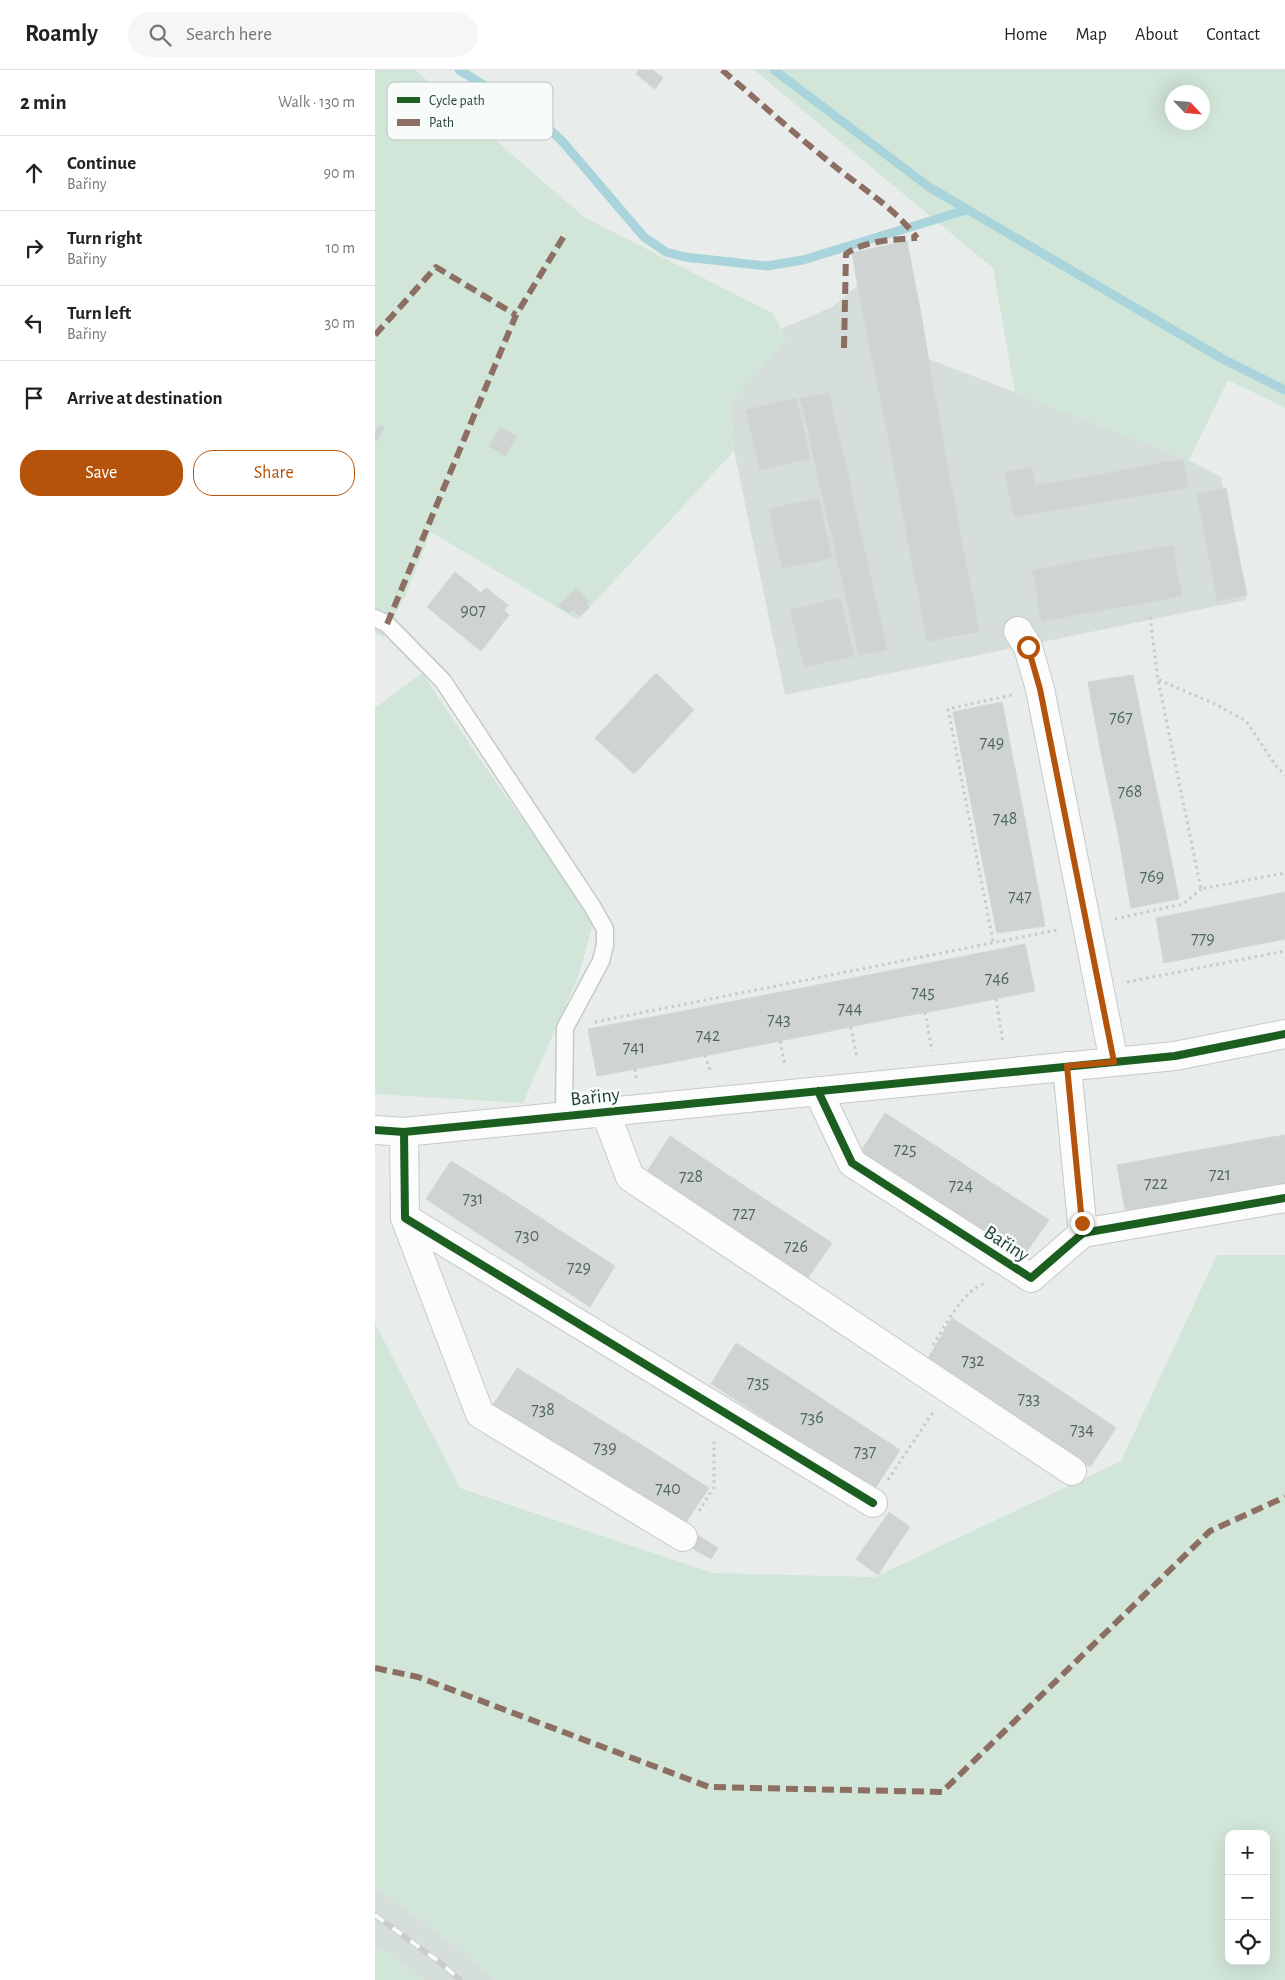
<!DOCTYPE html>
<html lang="en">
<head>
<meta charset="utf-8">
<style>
  :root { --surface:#fff; --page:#f6f6f6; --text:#222; --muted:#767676; --line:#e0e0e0; --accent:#b45309 }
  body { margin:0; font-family:"Alegreya Sans",sans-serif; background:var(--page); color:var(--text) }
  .controls { position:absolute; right:15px; bottom:15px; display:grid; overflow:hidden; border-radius:10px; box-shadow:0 5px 20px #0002 }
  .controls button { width:45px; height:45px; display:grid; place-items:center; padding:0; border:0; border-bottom:1px solid var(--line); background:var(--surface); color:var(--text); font:25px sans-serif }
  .compass { position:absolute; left:790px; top:15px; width:45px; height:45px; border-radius:50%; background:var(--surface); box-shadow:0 5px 20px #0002; rotate:116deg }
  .stop { position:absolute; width:15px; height:15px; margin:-11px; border:4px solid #b45309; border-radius:50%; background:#fff }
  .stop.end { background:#b45309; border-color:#fff; box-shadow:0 1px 5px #0008 }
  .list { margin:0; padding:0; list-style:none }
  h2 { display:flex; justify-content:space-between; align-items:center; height:65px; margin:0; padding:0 20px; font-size:21px }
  h2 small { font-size:16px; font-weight:400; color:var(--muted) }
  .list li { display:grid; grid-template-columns:32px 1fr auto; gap:15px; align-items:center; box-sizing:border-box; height:75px; padding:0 20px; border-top:1px solid var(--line) }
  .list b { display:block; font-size:19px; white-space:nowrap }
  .list p { margin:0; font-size:16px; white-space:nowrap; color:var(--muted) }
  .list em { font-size:16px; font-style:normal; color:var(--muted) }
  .actions { display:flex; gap:10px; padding:15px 20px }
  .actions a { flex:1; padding:11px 0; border:1px solid var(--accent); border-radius:20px; text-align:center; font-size:18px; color:var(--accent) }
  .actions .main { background:var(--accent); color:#fff }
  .icon { flex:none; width:28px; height:28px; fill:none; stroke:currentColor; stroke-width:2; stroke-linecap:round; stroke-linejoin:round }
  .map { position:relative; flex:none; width:910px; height:1910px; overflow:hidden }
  header { display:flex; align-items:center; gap:30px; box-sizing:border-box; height:70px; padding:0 25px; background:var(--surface); border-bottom:1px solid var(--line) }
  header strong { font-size:24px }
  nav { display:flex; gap:28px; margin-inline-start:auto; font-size:18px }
  .search { width:350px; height:45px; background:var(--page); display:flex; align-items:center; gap:12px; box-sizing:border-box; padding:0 18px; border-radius:28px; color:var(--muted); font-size:19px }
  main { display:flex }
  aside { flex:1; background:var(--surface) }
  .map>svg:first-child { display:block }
  .built { fill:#d6dedb }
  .green { fill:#d1e6d8; fill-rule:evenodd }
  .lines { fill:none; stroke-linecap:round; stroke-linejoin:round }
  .stream { stroke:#a9d4db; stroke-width:9 }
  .building { fill:#cfd4d2; stroke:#d1d6d4 }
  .service-casing { stroke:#c5cac8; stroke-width:19 }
  .minor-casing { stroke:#c5cac8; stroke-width:30 }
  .path { stroke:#c3ccca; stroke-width:3; stroke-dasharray:2.5 4; stroke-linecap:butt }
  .service { stroke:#fcfcfc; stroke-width:16 }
  .minor { stroke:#fcfcfc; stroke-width:28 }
  .rail-casing { stroke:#c9cdcc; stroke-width:5.5 }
  .rail { stroke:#f7fbf9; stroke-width:4; stroke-dasharray:11; stroke-linecap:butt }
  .quiet { stroke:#8d6e63; stroke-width:6; stroke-dasharray:12 6; stroke-linecap:butt }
  .cycleway-casing { stroke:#f7fbf9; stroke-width:11 }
  .cycleway { stroke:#1b5e20; stroke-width:8 }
  .route { stroke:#b45309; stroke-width:6 }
  .labels { text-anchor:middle; stroke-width:5; stroke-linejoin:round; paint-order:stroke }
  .number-label { font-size:18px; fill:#506761 }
  .street-label { font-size:20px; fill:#24423a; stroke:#f7fbf9 }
  .key { fill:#f7fbf9; stroke:#b8c4c0; stroke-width:1 }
  .key-label { font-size:14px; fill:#24423a }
</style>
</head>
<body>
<header>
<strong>Roamly</strong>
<div class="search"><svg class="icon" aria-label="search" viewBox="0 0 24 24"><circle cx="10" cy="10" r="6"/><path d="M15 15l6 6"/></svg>Search here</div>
<nav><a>Home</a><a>Map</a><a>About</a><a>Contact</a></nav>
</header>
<main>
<aside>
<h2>2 min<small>Walk · 130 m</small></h2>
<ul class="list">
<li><svg class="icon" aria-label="ahead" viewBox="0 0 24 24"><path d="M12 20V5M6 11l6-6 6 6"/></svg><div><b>Continue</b><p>Bařiny</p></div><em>90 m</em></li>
<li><svg class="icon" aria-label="right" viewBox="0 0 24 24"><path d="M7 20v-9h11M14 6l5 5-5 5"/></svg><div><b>Turn right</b><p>Bařiny</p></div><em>10 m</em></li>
<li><svg class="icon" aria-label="left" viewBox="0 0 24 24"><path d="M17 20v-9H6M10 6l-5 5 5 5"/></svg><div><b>Turn left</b><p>Bařiny</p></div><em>30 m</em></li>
<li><svg class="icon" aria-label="arrive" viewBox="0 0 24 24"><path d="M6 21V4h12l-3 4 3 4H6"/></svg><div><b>Arrive at destination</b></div></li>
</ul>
<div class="actions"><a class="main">Save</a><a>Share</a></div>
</aside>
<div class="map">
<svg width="910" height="1910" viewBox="0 0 910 1910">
  <rect width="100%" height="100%" fill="#e8edeb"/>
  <path class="built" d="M531,170L554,289L814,390L846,407L871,530L410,625L359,381L356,331L410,271L406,259L457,237L482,216L477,183Z
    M0,1817L81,1876L119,1910H49L0,1874Z"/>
  <path class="green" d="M0,0H40L209,147L399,244L411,271L356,331L359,381L203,550L56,462L29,528L8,567L0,563Z
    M379,0H910V338L853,310L814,390L640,323L618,198ZM828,22V52H798V22Z
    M47,603L109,695L219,850L203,907L148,1033L0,1024V638Z
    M842,1185H910V1910H119L81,1876L0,1817V1253L85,1418L338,1503L500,1507L746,1391ZM854,1764H891V1891H854Z
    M0,1874L49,1910H0Z"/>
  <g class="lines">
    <path class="stream" d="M84,0L155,43L170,55L187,71L269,167L291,182L310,187L392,196L428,190L591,140
      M399,0L554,117L846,288L910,320"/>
  </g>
  <path class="building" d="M264,0H278L288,8L280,19L261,4Z
    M532,171L535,187L507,193L505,177Z
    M505,177L507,193L480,199L477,183Z
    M535,187L538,203L510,209L507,193Z
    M507,193L510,209L483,216L480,199Z
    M538,203L541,219L513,225L510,209Z
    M510,209L513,225L486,232L483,216Z
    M541,219L544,234L516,242L513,225Z
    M513,225L516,242L489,249L486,232Z
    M544,234L547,250L519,258L516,242Z
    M516,242L519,258L492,265L489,249Z
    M547,250L550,268L521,275L519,258Z
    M519,258L521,275L495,281L492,265Z
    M550,268L553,287L525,293L521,275Z
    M521,275L525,293L499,299L495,281Z
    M553,287L556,304L528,310L525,293Z
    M525,293L528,310L503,316L499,299Z
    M556,304L559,324L533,329L528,310Z
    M528,310L533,329L507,334L503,316Z
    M454,323L458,341L430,347L425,328Z
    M559,324L563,341L536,346L533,329Z
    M421,328L428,358L411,362L404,332Z
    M533,329L536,346L510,351L507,334Z
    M404,332L411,362L395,366L388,336Z
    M388,336L395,366L378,370L371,340Z
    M458,341L462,358L434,363L430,347Z
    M563,341L566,359L540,364L536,346Z
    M536,346L540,364L514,369L510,351Z
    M5,355L9,358L0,374V358L2,359Z
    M125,357L142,366L130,386L114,376Z
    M428,358L435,389L418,392L411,362Z
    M462,358L466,375L437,380L434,363Z
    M566,359L569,375L543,380L540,364Z
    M411,362L418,392L402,396L395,366Z
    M540,364L543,380L517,385L514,369Z
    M395,366L402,396L385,400L378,370Z
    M466,375L470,392L441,397L437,380Z
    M569,375L572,393L546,398L543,380Z
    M543,380L546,398L520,403L517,385Z
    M808,390L813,418L795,421L790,392Z
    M470,392L474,409L445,415L441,397Z
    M790,392L795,421L778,423L774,396Z
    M572,393L575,411L550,416L546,398Z
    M774,396L778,423L761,426L756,399Z
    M657,397L660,415L633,420L630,402Z
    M546,398L550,416L523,421L520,403Z
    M756,399L761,426L744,429L739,402Z
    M739,402L744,429L727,432L722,405Z
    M722,405L727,432L710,435L704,408Z
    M704,408L710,435L692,438L687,411Z
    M474,409L477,426L449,432L445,415Z
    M575,411L579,427L553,432L550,416Z
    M687,411L692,438L674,441L669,414Z
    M669,414L674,441L657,444L652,417Z
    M550,416L553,432L527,437L523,421Z
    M652,417L657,444L639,447L633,420Z
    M851,418L854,434L825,440L822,424Z
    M477,426L481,444L453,449L449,432Z
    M579,427L582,445L556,449L553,432Z
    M444,428L450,458L433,461L427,432Z
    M427,432L433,461L418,465L411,435Z
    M553,432L556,449L530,455L527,437Z
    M854,434L857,450L828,455L825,440Z
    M411,435L418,465L400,469L394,439Z
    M481,444L485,461L457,466L453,449Z
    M582,445L585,462L559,467L556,449Z
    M556,449L559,467L533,472L530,455Z
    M857,450L860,466L831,471L828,455Z
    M450,458L457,487L440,492L433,461Z
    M433,461L440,492L424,495L418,465Z
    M485,461L489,479L461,485L457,466Z
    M585,462L588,478L563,484L559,467Z
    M418,465L424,495L407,498L400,469Z
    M860,466L863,481L834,487L831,471Z
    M559,467L563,484L536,489L533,472Z
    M798,476L802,501L786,504L781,478Z
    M588,478L591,495L565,500L563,484Z
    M781,478L786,504L772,506L767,481Z
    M489,479L493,495L465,501L461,485Z
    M767,481L772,506L759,509L754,483Z
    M863,481L866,497L837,503L834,487Z
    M754,483L759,509L746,511L741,485Z
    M563,484L565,500L539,504L536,489Z
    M741,485L746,511L733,513L728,487Z
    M728,487L733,513L720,515L715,490Z
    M715,490L720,515L705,518L701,492Z
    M701,492L705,518L690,520L686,495Z
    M493,495L497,512L469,518L465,501Z
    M591,495L595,512L569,517L565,500Z
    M686,495L689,512L661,517L657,500Z
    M866,497L869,510L839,516L837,503Z
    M565,500L569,517L543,522L539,504Z
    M802,501L807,526L790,529L786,504Z
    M80,502L106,523L111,518L133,535L129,540L134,545L106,581L52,537Z
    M786,504L790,529L777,532L772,506Z
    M772,506L777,532L764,534L759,509Z
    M759,509L764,534L751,536L746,511Z
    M869,510L872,525L843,531L839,516Z
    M746,511L751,536L738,538L733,513Z
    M497,512L500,529L473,534L469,518Z
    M595,512L598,528L572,533L569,517Z
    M689,512L692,529L663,534L661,517Z
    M733,513L738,538L725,541L720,515Z
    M720,515L725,541L710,543L705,518Z
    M569,517L572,533L546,538L543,522Z
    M202,518L214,531L211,533L214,537L205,546L197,540L195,543L183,536Z
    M705,518L710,543L695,546L690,520Z
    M465,528L472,557L455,561L448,532Z
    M598,528L601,545L575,550L572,533Z
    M500,529L504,545L476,551L473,534Z
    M692,529L695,546L667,551L663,534Z
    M448,532L455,561L439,564L432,536Z
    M572,533L575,550L549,554L546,538Z
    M432,536L439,564L422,568L415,539Z
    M504,545L508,562L480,568L476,551Z
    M601,545L604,562L578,566L575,550Z
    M575,550L578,566L552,572L549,554Z
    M472,557L479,586L462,590L455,561Z
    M455,561L462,590L446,593L439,564Z
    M508,562L512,579L484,586L480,568Z
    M439,564L446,593L429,597L422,568Z
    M281,603L319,640L259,704L220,668Z
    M758,605L773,680L727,688L713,612Z
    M627,632L642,709L593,717L578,642Z
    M773,680L789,755L743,763L727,688Z
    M642,709L656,781L607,789L593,717Z
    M789,755L804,829L756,838L743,763Z
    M656,781L670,856L622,863L607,789Z
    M910,822V869L864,878L856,833Z
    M856,833L864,878L789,893L781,848Z
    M650,874L660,921L585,936L575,889Z
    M575,889L585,936L514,949L504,903Z
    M504,903L514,949L441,964L432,917Z
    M432,917L441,964L369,978L360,931Z
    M360,931L369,978L298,992L288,945Z
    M288,945L298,992L222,1006L213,959Z
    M510,1043L567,1080L541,1120L485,1083Z
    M910,1065V1113L876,1119L868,1072Z
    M295,1066L350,1103L324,1144L268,1108Z
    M868,1072L876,1119L815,1129L807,1083Z
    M567,1080L617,1113L591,1152L541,1120Z
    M807,1083L815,1129L750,1140L742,1095Z
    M76,1091L132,1126L107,1166L51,1129Z
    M350,1103L400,1136L374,1176L324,1144Z
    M617,1113L674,1150L647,1188L591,1152Z
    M132,1126L184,1160L159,1200L107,1166Z
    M400,1136L457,1173L430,1212L374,1176Z
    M184,1160L240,1196L215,1237L159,1200Z
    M577,1248L634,1286L608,1327L552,1290Z
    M361,1273L417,1309L392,1350L336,1314Z
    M634,1286L686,1321L660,1361L608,1327Z
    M142,1298L207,1338L180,1379L116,1338Z
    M417,1309L470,1344L444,1384L392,1350Z
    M686,1321L741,1358L715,1397L660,1361Z
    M207,1338L268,1376L242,1418L180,1379Z
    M470,1344L525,1380L499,1420L444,1384Z
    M268,1376L334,1418L307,1458L242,1418Z
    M514,1442L535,1457L524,1473L503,1458Z
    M503,1458L524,1473L514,1488L493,1472Z
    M324,1466L343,1478L336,1489L317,1478Z
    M493,1472L514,1488L503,1505L481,1489Z"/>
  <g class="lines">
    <g class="service-casing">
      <path id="service" d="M0,548L12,554L68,611L217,836L230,859V875L226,891L190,958L189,1045"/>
    </g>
    <g class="minor-casing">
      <path id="minor" d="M643,561L653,577L665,619L739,992
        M692,996L708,1163
        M443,1021L477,1093L656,1208L708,1163L910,1128
        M230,1041L255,1107L697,1401
        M0,1060L29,1062L800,986L910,964
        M29,1062L30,1148L498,1433
        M30,1148L105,1344L308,1467"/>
    </g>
    <path class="path" d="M775,547L783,610L826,819L910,803
      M784,610L840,634L871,651L902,697L910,705
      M740,849L808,834L826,819
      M618,871L573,639L637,625
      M752,912L910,881
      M621,929L628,973
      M550,942L557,981
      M220,952L682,860
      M476,957L482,988
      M405,971L410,995
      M330,985L336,1003
      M260,999L262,1011
      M558,1275C569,1258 589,1219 609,1214
      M513,1410L558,1342
      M324,1441L339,1417V1370"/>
    <use href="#service" class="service"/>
    <use href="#minor" class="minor"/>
    <g class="rail-casing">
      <path id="rail" d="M0,1845L67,1894L85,1910"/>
    </g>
    <use href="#rail" class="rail"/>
    <path class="quiet" d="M347,0C387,34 426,70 467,102C494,123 521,140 542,168
      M0,265L61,197L141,245
      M469,278L471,184C487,171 521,169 542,168
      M12,554L141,245L189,166
      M0,1598L43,1607L334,1717L567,1722L835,1461L910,1427"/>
    <g class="cycleway-casing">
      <path id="cycleway" d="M443,1021L477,1093L656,1208L708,1163L910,1128
        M0,1060L29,1062L800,986L910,964
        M29,1062L30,1148L498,1433"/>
    </g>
    <use href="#cycleway" class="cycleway"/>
  </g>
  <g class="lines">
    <path class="route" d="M653,577L665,619L739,992L692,996L707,1153"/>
  </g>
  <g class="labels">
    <g class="number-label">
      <text x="98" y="546">907</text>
      <text x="746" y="653">767</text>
      <text x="617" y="678">749</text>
      <text x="755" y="727">768</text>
      <text x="630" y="754">748</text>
      <text x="777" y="812">769</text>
      <text x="645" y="832">747</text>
      <text x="828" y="874">779</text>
      <text x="622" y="914">746</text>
      <text x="548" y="928">745</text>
      <text x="475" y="944">744</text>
      <text x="404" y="955">743</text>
      <text x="333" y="971">742</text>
      <text x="259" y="983">741</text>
      <text x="530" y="1085">725</text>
      <text x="845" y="1110">721</text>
      <text x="316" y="1112">728</text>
      <text x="781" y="1119">722</text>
      <text x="586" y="1121">724</text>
      <text x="98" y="1134">731</text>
      <text x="369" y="1149">727</text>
      <text x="152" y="1171">730</text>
      <text x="421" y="1182">726</text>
      <text x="204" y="1203">729</text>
      <text x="598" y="1296">732</text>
      <text x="383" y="1318">735</text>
      <text x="654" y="1334">733</text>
      <text x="168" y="1345">738</text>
      <text x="437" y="1353">736</text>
      <text x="707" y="1365">734</text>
      <text x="230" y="1383">739</text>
      <text x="490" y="1387">737</text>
      <text x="293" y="1424">740</text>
    </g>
    <g class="street-label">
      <text transform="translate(220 1026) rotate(-6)" y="7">Bařiny</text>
      <text transform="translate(632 1173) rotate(33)" y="7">Bařiny</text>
    </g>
  </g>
  <rect x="12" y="12" width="166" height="58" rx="8" class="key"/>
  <rect x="22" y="27" width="23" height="6" fill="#1b5e20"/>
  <rect x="22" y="49" width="23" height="7" fill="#8d6e63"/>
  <g class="key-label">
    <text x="54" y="35">Cycle path</text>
    <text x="54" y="57">Path</text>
  </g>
</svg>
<div class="controls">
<button>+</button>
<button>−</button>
<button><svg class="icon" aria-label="locate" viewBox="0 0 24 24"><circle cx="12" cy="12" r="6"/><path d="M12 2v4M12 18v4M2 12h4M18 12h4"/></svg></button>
</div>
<svg class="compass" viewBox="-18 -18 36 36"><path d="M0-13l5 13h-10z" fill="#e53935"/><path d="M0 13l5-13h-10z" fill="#767676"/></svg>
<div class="stop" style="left:653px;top:577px"></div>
<div class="stop end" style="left:707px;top:1153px"></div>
</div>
</main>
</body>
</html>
